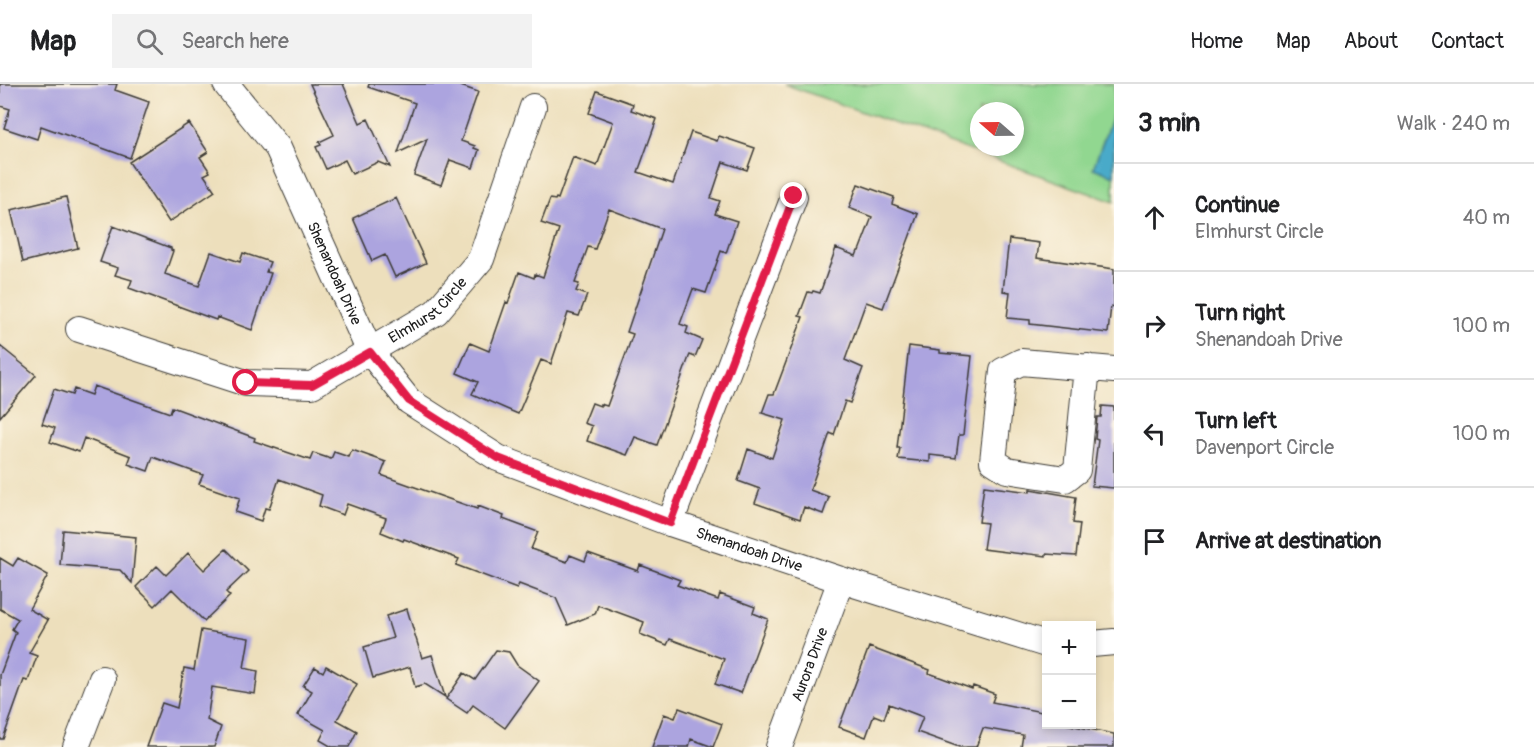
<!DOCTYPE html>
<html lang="en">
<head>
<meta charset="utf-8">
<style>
  :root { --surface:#fff; --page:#f2f2f2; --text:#202124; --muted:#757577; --line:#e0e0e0 }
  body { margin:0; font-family:Pangolin,sans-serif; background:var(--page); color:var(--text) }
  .controls { position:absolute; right:18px; bottom:18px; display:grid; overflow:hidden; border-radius:0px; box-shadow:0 3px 9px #0003 }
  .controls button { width:54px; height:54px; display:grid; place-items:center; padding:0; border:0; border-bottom:2px solid var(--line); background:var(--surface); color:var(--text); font:30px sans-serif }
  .compass { position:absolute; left:970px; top:18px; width:54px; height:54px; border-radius:50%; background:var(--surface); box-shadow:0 3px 9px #0003; rotate:290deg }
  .stop { position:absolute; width:18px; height:18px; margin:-14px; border:4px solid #e11d48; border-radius:50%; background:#fff }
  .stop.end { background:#e11d48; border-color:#fff; box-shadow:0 2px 6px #0008 }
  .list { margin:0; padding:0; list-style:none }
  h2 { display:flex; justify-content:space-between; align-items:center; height:78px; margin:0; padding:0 24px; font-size:26px }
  h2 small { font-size:20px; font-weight:400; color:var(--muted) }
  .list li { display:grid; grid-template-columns:39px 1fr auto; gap:18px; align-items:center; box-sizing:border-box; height:108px; padding:0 24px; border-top:2px solid var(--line) }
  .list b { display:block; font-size:22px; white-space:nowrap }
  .list p { margin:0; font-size:20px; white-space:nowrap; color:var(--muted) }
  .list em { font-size:20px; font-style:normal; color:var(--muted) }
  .icon { flex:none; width:33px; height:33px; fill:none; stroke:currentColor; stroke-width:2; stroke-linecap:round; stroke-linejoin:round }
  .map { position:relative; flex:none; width:1114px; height:663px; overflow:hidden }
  header { display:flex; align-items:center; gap:36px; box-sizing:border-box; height:84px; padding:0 30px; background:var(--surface); border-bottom:2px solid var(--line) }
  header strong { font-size:28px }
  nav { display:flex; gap:33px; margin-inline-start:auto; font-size:21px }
  .search { width:420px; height:54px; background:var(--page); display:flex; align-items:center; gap:15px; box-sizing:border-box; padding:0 21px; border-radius:0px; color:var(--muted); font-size:22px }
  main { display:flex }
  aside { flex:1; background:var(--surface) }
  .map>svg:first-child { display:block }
  .green { fill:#91d790; stroke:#567a56; stroke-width:1.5; fill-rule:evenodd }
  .water { fill:#4aaac9; stroke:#336372; stroke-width:1.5 }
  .building { fill:#aca4df }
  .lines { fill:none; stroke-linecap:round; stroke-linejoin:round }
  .minor-casing { stroke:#3b3934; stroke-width:28 }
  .minor { stroke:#fff; stroke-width:26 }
  .route { stroke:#e11d48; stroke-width:8 }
  .labels { text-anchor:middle; stroke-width:5; stroke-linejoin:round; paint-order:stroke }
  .street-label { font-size:15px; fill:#1c1c1c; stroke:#fcf5e5 }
</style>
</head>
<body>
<header>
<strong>Map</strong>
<div class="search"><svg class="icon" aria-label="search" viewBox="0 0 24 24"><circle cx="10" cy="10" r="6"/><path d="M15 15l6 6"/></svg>Search here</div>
<nav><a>Home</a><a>Map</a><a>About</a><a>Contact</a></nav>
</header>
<main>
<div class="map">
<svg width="1114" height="663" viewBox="0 0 1114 663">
  <rect width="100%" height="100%" fill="#fcf5e5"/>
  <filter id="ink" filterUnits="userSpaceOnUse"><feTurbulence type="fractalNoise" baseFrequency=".0167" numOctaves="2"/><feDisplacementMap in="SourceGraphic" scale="12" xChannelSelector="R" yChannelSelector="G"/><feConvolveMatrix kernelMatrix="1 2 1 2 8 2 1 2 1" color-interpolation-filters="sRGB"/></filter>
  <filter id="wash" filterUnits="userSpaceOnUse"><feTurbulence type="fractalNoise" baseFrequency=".008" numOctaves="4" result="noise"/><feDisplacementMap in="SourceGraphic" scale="24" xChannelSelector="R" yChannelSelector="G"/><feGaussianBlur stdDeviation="1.35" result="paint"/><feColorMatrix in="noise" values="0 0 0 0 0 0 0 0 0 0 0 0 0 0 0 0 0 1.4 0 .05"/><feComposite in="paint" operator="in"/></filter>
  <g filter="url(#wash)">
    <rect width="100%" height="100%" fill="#eddfbc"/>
    <path class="green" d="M784,0H1114V118ZM979,27H1015V63H979Z"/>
    <path class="water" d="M1114,28V92L1093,84Z"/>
    <g id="blocks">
      <path class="building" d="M0,0H117L115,6L149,18L130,74L41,42L37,55L4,44L10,25L0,22Z
        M310,0H343L360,39L368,35L390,83L378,78L352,90L345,76L326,85L316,63L321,61L319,58L334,51Z
        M369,0H455L478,8L461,57L475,62L474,64L479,66L473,84L450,76L441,101L414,91L427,55L398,69L415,19L368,3Z
        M597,7L633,20L631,26L657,35L638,88L673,100L691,48L717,57L719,52L755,64L747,86L723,78L711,114L720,117L715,130L737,137L726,169L721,167L706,209L693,205L680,240L688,243L686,249L702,256L695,273L690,271L689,273L657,361L635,353L627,371L587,357L592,342L584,339L592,319L600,322V320L607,322L633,250L627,248L662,145L609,125L595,165L588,163L575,199L579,200L576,207L587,211L579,232L568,229L551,280L541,276L518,330L472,310L478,298L457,289L470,259L489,267L506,218L508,219L519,188L534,194L535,190L543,193L559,145L541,139L550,115L555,116L556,114L558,115L573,73L597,82L613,38L589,29Z
        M189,39L208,68L200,73L210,88L204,91L215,107L169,138L129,78Z
        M858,100L894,113L892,120L918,130L883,224L866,218L845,276L863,284L850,319L845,317L834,351L830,349L810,406L829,413L823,430L804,423L800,435L755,419L760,405L738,397L748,365L772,374L785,336L762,329L769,310H774L803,233L799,232L808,208L812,209L813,207L820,209L836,164L856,172L858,167H859L872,133L849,124Z
        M66,113L78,164L23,178L11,126Z
        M396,114L426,179L395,193L385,171L372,177L353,134Z
        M113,142L171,164V166L173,167L165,190L199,202L211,168L240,178L243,169L270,178L266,188L271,189L252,246L217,233L216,236L129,204L132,196L115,191L118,184L100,178Z
        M1009,155L1039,159L1037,174L1114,185V223L1111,222L1108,249L1030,240V236L1007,234L1010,208L1003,207Z
        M0,262L36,291L0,333Z
        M909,262L940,266V269L972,272L963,351H959L956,374L930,371V378L898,375L900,364H897Z
        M94,302L170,329L172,323L255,354L254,357L310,376L313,369L331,375L334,368L349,373L352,366L386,378L381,391L477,425L478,422L504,432L503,435L538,448L531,465L567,478L570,471L585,477L588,469L638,487L640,481L680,496L677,501L718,516L720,510L755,523L753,529L768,535L741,609L715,600L724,575L670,555L667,561L640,550L644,538L598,521L595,530L568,541L556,514L519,500L517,504L456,481L459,475L404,455L403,457L381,448L386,434L347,420L343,431L319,422L322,411L279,395L269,425L265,424L261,437L235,428L240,414L199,400L203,391L153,373L148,387L128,380L131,372L84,354L79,368L50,358L55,344L42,340L54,305L72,311L74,305L91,311Z
        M1102,322L1114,323V404L1092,402L1098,356L1095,355L1097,333H1101Z
        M984,402L1030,408V405L1076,413L1073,439L1080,440L1076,472L1046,470V472L1022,469V470L983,465L987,439L979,438Z
        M63,446L136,453L132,499L120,486L60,481Z
        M226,465L248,487L226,508L230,512L204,537L172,505L155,522L136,503L157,482L166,491L188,469L204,486Z
        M0,474L13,482L18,474L48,491L29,525L48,536L29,569L37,572L28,597L24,596L3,655H0V591L16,548L12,545L18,535L0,525Z
        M407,525L422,574L432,571L445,613L425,600L415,603L410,583L373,594L364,563L393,554L386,532Z
        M201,546L249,554L244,584L258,587L255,610L212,603L207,636L221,643L214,663H146L162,619L177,624L184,584L194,586Z
        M869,563L930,586L929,589L972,605L973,602L995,610L992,618L1047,629V640H1065L1114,650V663H1021L1023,651L983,644L976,663H959L917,648L923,633L889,620L884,635L874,631L866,653L839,643Z
        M496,566L509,568L517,581L539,597L505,644L473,621L467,629L446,615L464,589L475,596Z
        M326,582L357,600L337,636L357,647L349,663H332L320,656L325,646L298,631L312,607L303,602L315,583L323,588Z
        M679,624L722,640L713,663L691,655L689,663H652L664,630L675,634Z"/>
    </g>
  </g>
  <g filter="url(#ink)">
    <use href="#blocks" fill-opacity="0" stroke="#3b3934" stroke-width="1.5"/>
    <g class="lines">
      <g class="minor-casing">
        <g id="minor">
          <path id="s1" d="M226,0L278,64L370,268L409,317L498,374L670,439L841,496L1046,560"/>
          <path id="s2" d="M79,245L246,299L312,301L436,228L481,175L533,23"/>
          <path d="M1087,283L1077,386L1065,395L1007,386L993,377L1003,287L1021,278L1114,286"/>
          <path d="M670,439L794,113"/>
          <path d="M1092,560L1114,558"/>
          <path d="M76,663L102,595"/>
          <path id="s3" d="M779,663L841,496"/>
        </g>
      </g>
      <use href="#minor" class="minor"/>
    </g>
  </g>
  <g class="lines" filter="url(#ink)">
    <path class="route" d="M246,299L312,301L370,268L409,317L498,374L670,439L794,112"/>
  </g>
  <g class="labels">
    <g class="street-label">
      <text dy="5" stroke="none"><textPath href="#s1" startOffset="220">Shenandoah Drive</textPath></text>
      <text dy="5" stroke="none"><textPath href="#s2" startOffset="380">Elmhurst Circle</textPath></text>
      <text dy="5" stroke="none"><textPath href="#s1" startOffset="742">Shenandoah Drive</textPath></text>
      <text dy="5" stroke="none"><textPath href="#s3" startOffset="88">Aurora Drive</textPath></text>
    </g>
  </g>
</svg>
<div class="controls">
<button>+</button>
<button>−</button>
</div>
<svg class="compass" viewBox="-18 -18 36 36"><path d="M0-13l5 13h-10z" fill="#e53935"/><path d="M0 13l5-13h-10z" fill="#757577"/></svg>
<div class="stop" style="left:246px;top:299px"></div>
<div class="stop end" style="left:794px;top:112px"></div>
</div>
<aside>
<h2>3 min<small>Walk · 240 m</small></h2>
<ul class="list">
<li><svg class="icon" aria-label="ahead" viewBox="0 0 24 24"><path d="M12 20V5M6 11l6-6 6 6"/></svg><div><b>Continue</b><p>Elmhurst Circle</p></div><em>40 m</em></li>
<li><svg class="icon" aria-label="right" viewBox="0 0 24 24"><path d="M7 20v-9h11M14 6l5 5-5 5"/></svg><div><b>Turn right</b><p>Shenandoah Drive</p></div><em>100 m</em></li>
<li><svg class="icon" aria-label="left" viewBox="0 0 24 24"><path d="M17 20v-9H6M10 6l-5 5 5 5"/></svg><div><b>Turn left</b><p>Davenport Circle</p></div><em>100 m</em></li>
<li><svg class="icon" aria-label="arrive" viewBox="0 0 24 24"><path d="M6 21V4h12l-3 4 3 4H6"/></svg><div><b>Arrive at destination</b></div></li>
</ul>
</aside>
</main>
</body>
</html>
